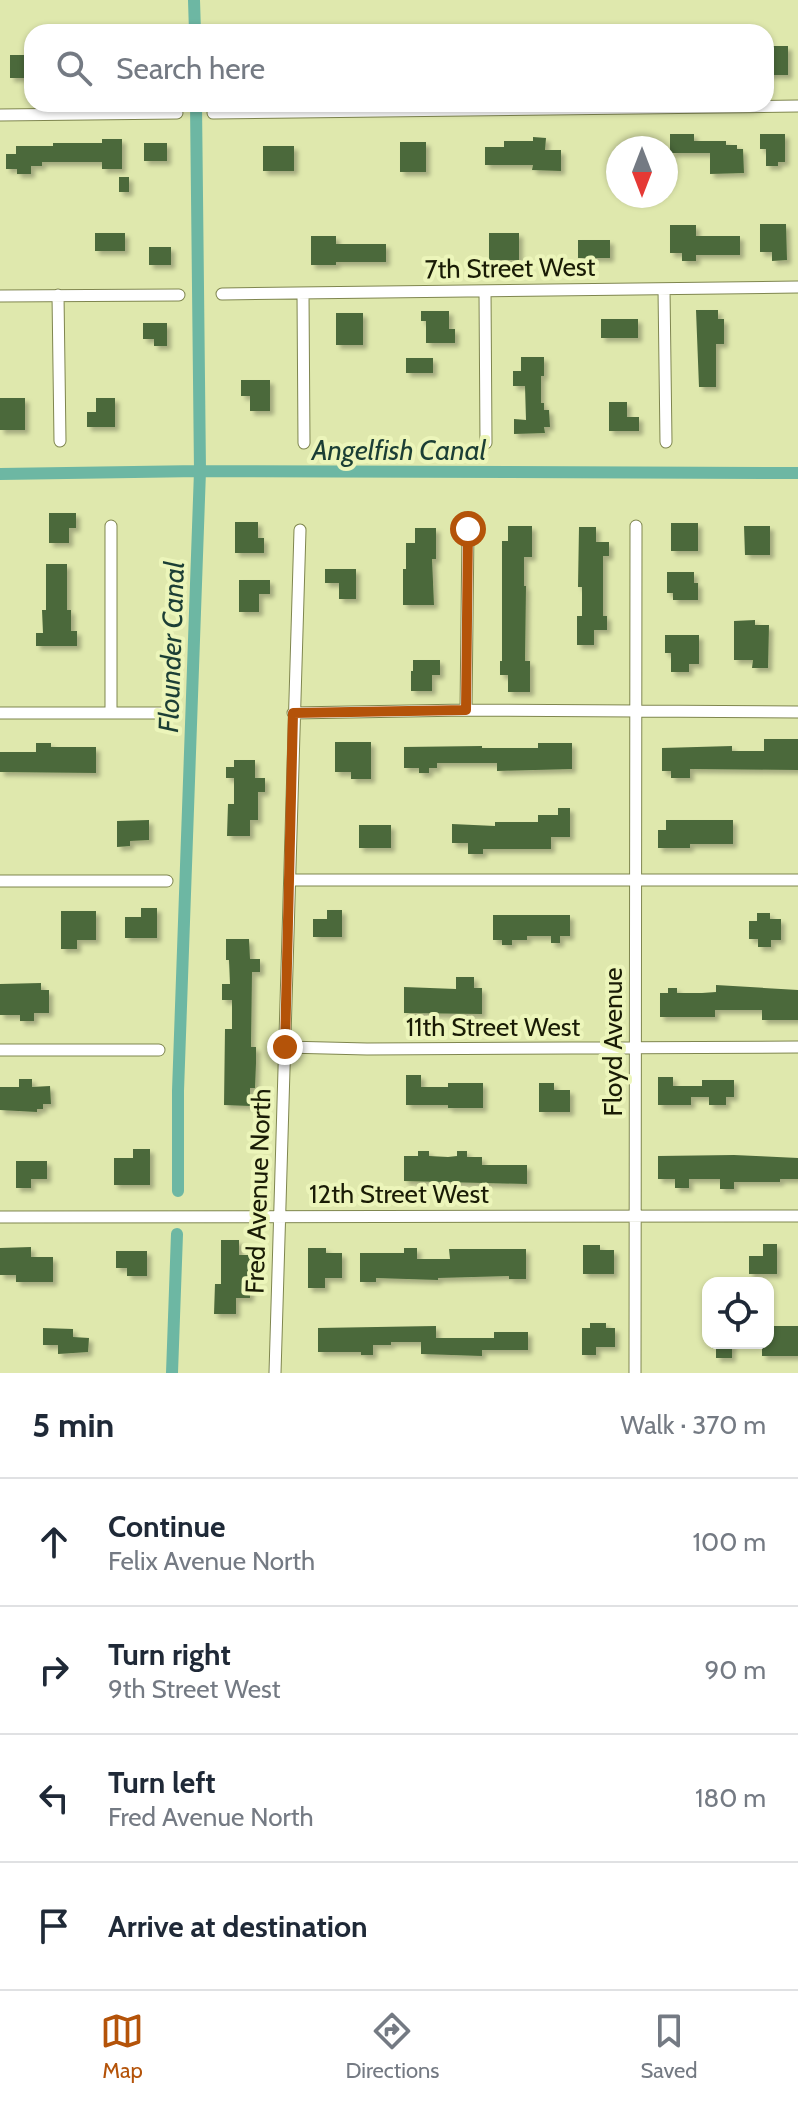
<!DOCTYPE html>
<html lang="en">
<head>
<meta charset="utf-8">
<style>
  :root { --surface:#fff; --page:#f6f6f7; --text:#1f2937; --muted:#747a83; --line:#e0e1e3; --accent:#b45309 }
  body { margin:0; font-family:Cabin,sans-serif; background:var(--page); color:var(--text) }
  .controls { position:absolute; right:24px; bottom:24px; display:grid; overflow:hidden; border-radius:16px; box-shadow:0 2px 6px #0004 }
  .controls button { width:72px; height:72px; display:grid; place-items:center; padding:0; border:0; border-bottom:2px solid var(--line); background:var(--surface); color:var(--text); font:40px sans-serif }
  .compass { position:absolute; left:606px; top:136px; width:72px; height:72px; border-radius:50%; background:var(--surface); box-shadow:0 2px 6px #0004; rotate:180deg }
  .stop { position:absolute; width:24px; height:24px; margin:-18px; border:6px solid #b45309; border-radius:50%; background:#fff }
  .stop.end { background:#b45309; border-color:#fff; box-shadow:0 2px 8px #0008 }
  .list { margin:0; padding:0; list-style:none }
  h2 { display:flex; justify-content:space-between; align-items:center; height:104px; margin:0; padding:0 32px; font-size:34px }
  h2 small { font-size:26px; font-weight:400; color:var(--muted) }
  .list li { display:grid; grid-template-columns:52px 1fr auto; gap:24px; align-items:center; box-sizing:border-box; height:128px; padding:0 32px; border-top:2px solid var(--line) }
  .list b { display:block; font-size:30px; white-space:nowrap }
  .list p { margin:0; font-size:26px; white-space:nowrap; color:var(--muted) }
  .list em { font-size:26px; font-style:normal; color:var(--muted) }
  .icon { flex:none; width:44px; height:44px; fill:none; stroke:currentColor; stroke-width:2; stroke-linecap:round; stroke-linejoin:round }
  .map { position:relative; flex:none; width:798px; height:1373px; overflow:hidden }
  .search { position:absolute; background:var(--surface); box-shadow:0 2px 6px #0004; left:24px; right:24px; top:24px; height:88px; display:flex; align-items:center; gap:20px; box-sizing:border-box; padding:0 28px; border-radius:24px; color:var(--muted); font-size:30px }
  .sheet { height:616px; background:var(--surface) }
  nav { display:flex; justify-content:space-around; align-items:center; box-sizing:border-box; height:112px; border-top:2px solid var(--line); background:var(--surface); font-size:22px; color:var(--muted) }
  nav a { display:grid; justify-items:center; gap:4px }
  nav .on { color:var(--accent) }
  .map>svg:first-child { display:block }
  .lines { fill:none; stroke-linecap:round; stroke-linejoin:round }
  .canal { stroke:#6db7a3; stroke-width:12 }
  .building { fill:#4b693a; filter:url(#shadow) }
  .street-casing { stroke:#7f864f; stroke-width:13 }
  .street { stroke:#fff; stroke-width:11 }
  .route { stroke:#b45309; stroke-width:10 }
  .labels { text-anchor:middle; stroke-width:8; stroke-linejoin:round; paint-order:stroke }
  .street-label { font-size:26px; fill:#191b05; stroke:#ecf5ba }
  .water-label { font-size:28px; font-style:italic; fill:#1b3e35; stroke:#ecf5ba }
</style>
</head>
<body>
<div class="map">
<svg width="798" height="1373" viewBox="0 0 798 1373">
  <defs>
    <filter id="shadow"><feDropShadow dx="4" dy="4" stdDeviation="2" flood-color="#0004"/></filter>
  </defs>
  <rect width="100%" height="100%" fill="#dfe8ad"/>
  <g class="lines">
    <path class="canal" d="M194,0L195,32
      M0,474L200,471L798,473
      M178,1191V1091L200,471L196,104
      M172,1373L177,1234"/>
  </g>
  <path class="building" d="M769,46H788V75H766V52H769Z
    M10,55H32V78H10Z
    M670,134H694V141H726V145H737V149H743L744,173L710,174V153H670Z
    M760,134H785V162H778V166H766V149H760Z
    M533,137L546,138L545,150H561V171L532,170L533,165H485V147H504V141H533Z
    M102,139H122V169H102V162H42V166H31V174H17V169H6V154H16V146H53V143H102Z
    M400,142H426V172H400Z
    M144,143H167V161H144Z
    M263,146H294V171H263Z
    M119,177H129V192H119Z
    M760,224H786L787,260L772,261V252H760Z
    M670,225H696V236H740V255H696V261H682V253H670Z
    M95,233H125V251H95Z
    M489,233H519V260H489Z
    M311,236H336V244H386V262H336V265H311Z
    M578,240H610V258H578Z
    M149,247H171V265H149Z
    M696,310H718V319H724V344H716V387H699Z
    M421,311H449V329H455V343H426V321H421Z
    M336,313H363V345H336Z
    M601,319H638V338H601Z
    M143,323H167V346H154V339H143Z
    M521,357H544V376H541V403H544V410H549L550,427H544L545,433L514,434V419L526,420L525,386H513V371H521Z
    M406,358H433V373H406Z
    M241,380H270V411H250V396H241Z
    M0,398H25V430H0Z
    M96,398H115V427H87V412H96Z
    M609,402H627V417H639V431H609Z
    M49,513H76V528H69V543H49Z
    M235,522H258V538H264V553H235Z
    M671,523H698V551H671Z
    M508,526H532V557H524V586H526L525,661H530V692H508V675H500V661H502V541H508Z
    M744,526H770V555H745Z
    M579,527H596V542H609V556H603V616H607V630H594V645H577V616H582V587H578Z
    M415,528H436V559H432L434,605H403V569H406V543H415Z
    M46,564H67V610H71V631H77V646H36V633H43L42,610H46Z
    M325,569H356V599H339V583H325Z
    M667,572H694V583H698V600H673V593H667Z
    M239,580H270V594H259V612H239Z
    M755,620V625H769L768,668H752L753,660H734V621Z
    M665,635H699V664H689V672H671V653H665Z
    M413,660H440V675H432V691H411V671H413Z
    M764,739H798V770L690,769V778H671V771H662V748L732,746V751H764Z
    M335,742H371V779H351V772H335Z
    M36,743H51V747H96V773L0,772V752H36Z
    M538,743H572V769L497,771V763H437V768H429V773H419V768H404V747L482,746V748H538Z
    M234,760H255V778H265V792H258V820H250V836H227L228,804H234V778H226V767H234Z
    M558,808H570V837H551V849H483V854H468V843H452V824L495,826V822H538V815H558Z
    M149,820V840L130,841V846L117,847V821Z
    M666,820H733V844H690V848H658V830H666Z
    M359,825H391V848H359Z
    M141,908H157V938H125V917H141Z
    M327,910H342V937H313V919H327Z
    M61,911H96V940H77V949H61Z
    M757,913H770V919H781V940H771V947H758V939H749V921H757Z
    M493,915H570V936H560V943H551V936H527V940H512V945H502V940H493Z
    M226,939H249L250,959H260V972H252L251,1047H256V1063L255,1088H250V1106L224,1105L225,1029H232V1000H222V984H230L229,960H226Z
    M456,977H474V988H482V1014L404,1013V987L456,989Z
    M41,983V990H49V1013H34V1021H20V1015H0V984Z
    M716,985L798,990V1020H762V1010H715V1017H660V993H668V988H677V993H702L716,992Z
    M406,1075H421V1087H448V1083H483V1108H448V1105H406Z
    M658,1077H673V1086H702V1080H734V1097H726V1105H709V1097H691V1105H658Z
    M19,1079H32V1087L50,1086L51,1104H43V1109H37V1112L0,1110V1087H19Z
    M539,1083H554V1090H570V1112H539Z
    M133,1149H150V1185H114V1158H133Z
    M418,1151H429V1156L448,1157L457,1156V1151H467V1157H482V1165H527V1184L404,1181V1156H418Z
    M734,1155L798,1158V1179H780V1182H734V1189H720V1179H689V1188H675V1179H658V1156Z
    M16,1161H47V1179H31V1188H16Z
    M221,1240H239V1255H252L250,1298H236V1314H214L215,1284H221Z
    M763,1244H777V1274H749V1256H763Z
    M583,1245H600V1250H614V1274H583Z
    M31,1247V1257H53V1282H16V1275H0V1248Z
    M308,1248H326V1253H342V1278H325V1288H308Z
    M404,1248H417V1259H450L449,1249H526V1279H509V1276L438,1278V1280L376,1278V1282H360V1253H404Z
    M116,1251H147V1276H127V1268H116Z
    M590,1323H606V1328H615V1347H596V1355H582V1328H590Z
    M436,1326V1338H494V1332H528V1350H482V1356L421,1354V1342H391V1345H373V1355H361V1352H318V1328Z
    M768,1326H798V1356H762V1343H768Z
    M43,1328L73,1329V1337L89,1338L88,1352L58,1354V1345H43Z
    M716,1343H732V1358H716Z"/>
  <g class="lines">
    <g class="street-casing">
      <path id="street" d="M213,113L798,106
        M0,115L177,113
        M664,289L666,442
        M485,291L486,443
        M303,293L304,443
        M222,294L798,287
        M58,295L60,441
        M0,296L179,295
        M111,526V713
        M466,710L468,529
        M0,713H168
        M293,713L466,710L798,712
        M290,880H798
        M0,881H167
        M285,1047L367,1049L798,1047
        M0,1050H159
        M0,1217L798,1216
        M275,1373L300,530
        M635,1373L636,526"/>
    </g>
    <use href="#street" class="street"/>
  </g>
  <g class="lines">
    <path class="route" d="M285,1047L293,713L466,710L468,529"/>
  </g>
  <g class="labels">
    <g class="street-label">
      <text transform="translate(510 268) rotate(-1)" y="9">7th Street West</text>
      <text x="493" y="1036">11th Street West</text>
      <text transform="translate(613 1042) rotate(-90)" y="9">Floyd Avenue</text>
      <text transform="translate(258 1191) rotate(-88)" y="9">Fred Avenue North</text>
      <text x="399" y="1203">12th Street West</text>
    </g>
    <g class="water-label">
      <text x="399" y="460">Angelfish Canal</text>
      <text transform="translate(171 647) rotate(-88)" y="10">Flounder Canal</text>
    </g>
  </g>
</svg>
<div class="controls">
<button><svg class="icon" aria-label="locate" viewBox="0 0 24 24"><circle cx="12" cy="12" r="6"/><path d="M12 2v4M12 18v4M2 12h4M18 12h4"/></svg></button>
</div>
<svg class="compass" viewBox="-18 -18 36 36"><path d="M0-13l5 13h-10z" fill="#e53935"/><path d="M0 13l5-13h-10z" fill="#747a83"/></svg>
<div class="stop" style="left:468px;top:529px"></div>
<div class="stop end" style="left:285px;top:1047px"></div>
<div class="search"><svg class="icon" aria-label="search" viewBox="0 0 24 24"><circle cx="10" cy="10" r="6"/><path d="M15 15l6 6"/></svg>Search here</div>
</div>
<section class="sheet">
<h2>5 min<small>Walk · 370 m</small></h2>
<ul class="list">
<li><svg class="icon" aria-label="ahead" viewBox="0 0 24 24"><path d="M12 20V5M6 11l6-6 6 6"/></svg><div><b>Continue</b><p>Felix Avenue North</p></div><em>100 m</em></li>
<li><svg class="icon" aria-label="right" viewBox="0 0 24 24"><path d="M7 20v-9h11M14 6l5 5-5 5"/></svg><div><b>Turn right</b><p>9th Street West</p></div><em>90 m</em></li>
<li><svg class="icon" aria-label="left" viewBox="0 0 24 24"><path d="M17 20v-9H6M10 6l-5 5 5 5"/></svg><div><b>Turn left</b><p>Fred Avenue North</p></div><em>180 m</em></li>
<li><svg class="icon" aria-label="arrive" viewBox="0 0 24 24"><path d="M6 21V4h12l-3 4 3 4H6"/></svg><div><b>Arrive at destination</b></div></li>
</ul>
</section>
<nav>
<a class="on"><svg class="icon" aria-label="map" viewBox="0 0 24 24"><path d="M3 6l6-2 6 2 6-2v14l-6 2-6-2-6 2zM9 4v14M15 6v14"/></svg>Map</a>
<a><svg class="icon" aria-label="directions" viewBox="0 0 24 24"><path d="M12 3l9 9-9 9-9-9zM9 14v-3h6M13 9l2 2-2 2"/></svg>Directions</a>
<a><svg class="icon" aria-label="saved" viewBox="0 0 24 24"><path d="M7 4h10v16l-5-4-5 4z"/></svg>Saved</a>
</nav>
</body>
</html>
